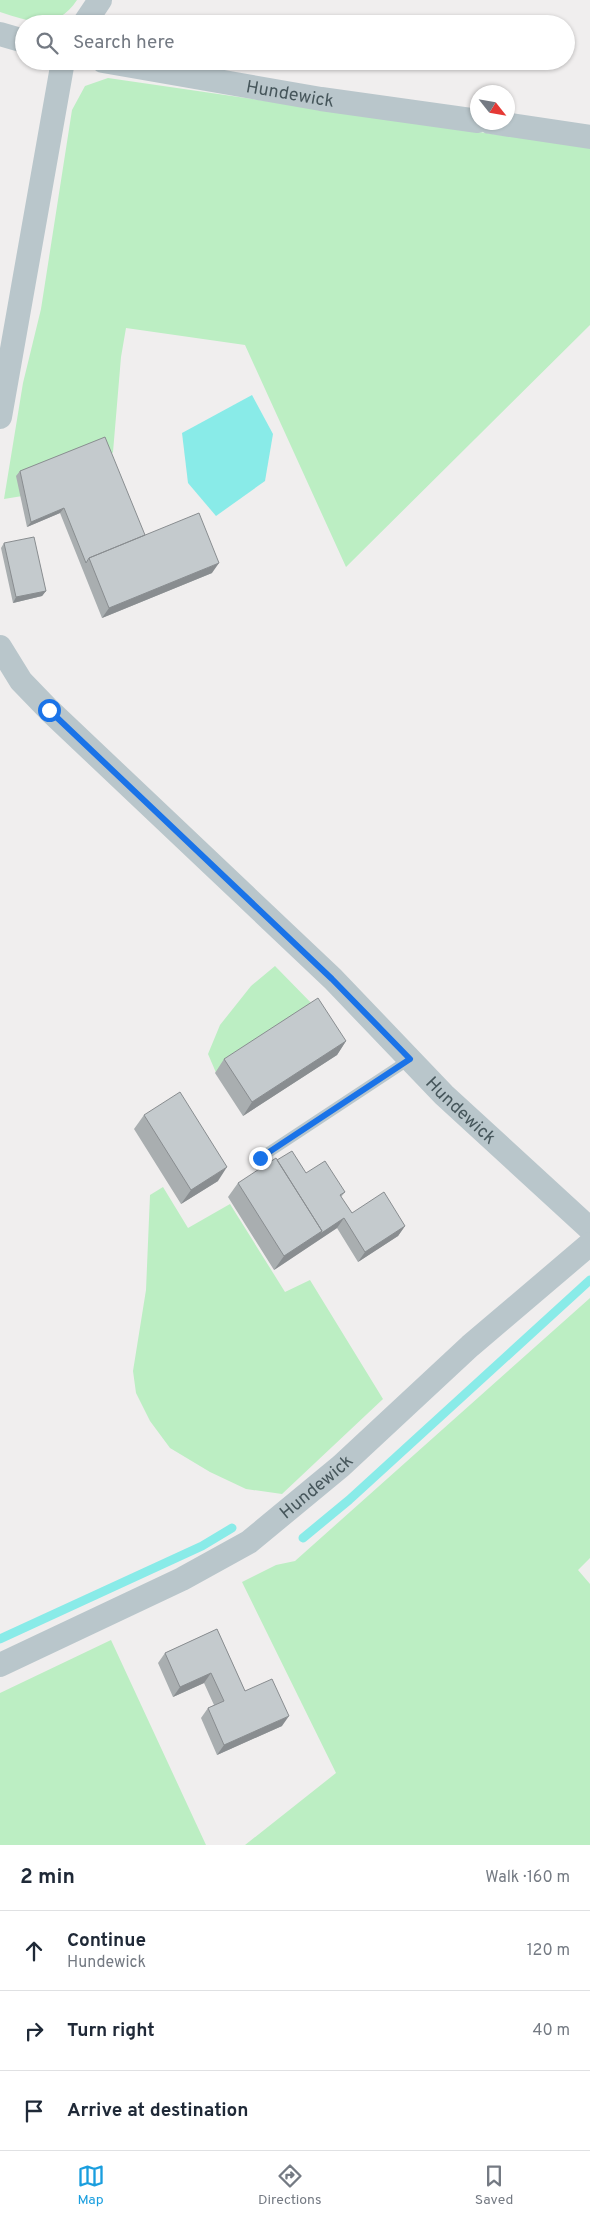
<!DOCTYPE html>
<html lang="en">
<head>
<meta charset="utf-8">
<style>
  :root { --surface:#fff; --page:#f2f2f3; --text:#1f2937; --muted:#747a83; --line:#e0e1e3; --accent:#1a9ede }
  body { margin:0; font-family:Overpass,sans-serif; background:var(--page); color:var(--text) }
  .compass { position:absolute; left:470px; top:85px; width:45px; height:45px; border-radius:50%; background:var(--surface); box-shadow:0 1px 4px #0004; rotate:121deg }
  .stop { position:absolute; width:15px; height:15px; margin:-11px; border:4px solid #1a73e8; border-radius:50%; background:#fff }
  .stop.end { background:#1a73e8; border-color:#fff; box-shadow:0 1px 5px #0008 }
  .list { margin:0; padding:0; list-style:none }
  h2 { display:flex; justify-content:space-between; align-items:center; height:65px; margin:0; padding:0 20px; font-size:21px }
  h2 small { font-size:16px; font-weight:400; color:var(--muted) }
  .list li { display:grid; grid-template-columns:32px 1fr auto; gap:15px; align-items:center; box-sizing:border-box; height:80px; padding:0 20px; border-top:1px solid var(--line) }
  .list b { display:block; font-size:19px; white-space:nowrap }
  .list p { margin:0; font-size:16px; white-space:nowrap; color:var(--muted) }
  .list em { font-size:16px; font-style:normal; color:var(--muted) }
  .icon { flex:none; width:28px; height:28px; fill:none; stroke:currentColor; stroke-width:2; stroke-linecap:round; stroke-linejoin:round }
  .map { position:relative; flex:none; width:590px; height:1845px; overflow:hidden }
  .search { position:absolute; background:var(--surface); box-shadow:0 1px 4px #0004; left:15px; right:15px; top:15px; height:55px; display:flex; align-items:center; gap:12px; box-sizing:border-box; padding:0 18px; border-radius:28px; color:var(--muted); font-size:19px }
  .sheet { height:305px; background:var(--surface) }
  nav { display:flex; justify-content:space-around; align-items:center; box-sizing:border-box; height:70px; border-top:1px solid var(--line); background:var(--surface); font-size:14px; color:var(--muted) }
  nav a { display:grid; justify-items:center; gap:2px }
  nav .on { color:var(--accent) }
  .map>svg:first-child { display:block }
  .green { fill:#bceec3 }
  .water { fill:#89ebe8 }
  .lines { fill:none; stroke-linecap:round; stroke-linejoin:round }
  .stream { stroke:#89ebe8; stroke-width:9 }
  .lane { stroke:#b9c6cb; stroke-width:11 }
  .street { stroke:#b9c6cb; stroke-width:24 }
  .wall { fill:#a9aeb0 }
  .shaded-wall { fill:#898d90 }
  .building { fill:#c4cacd; stroke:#898d90 }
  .route { stroke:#1a73e8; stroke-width:6 }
  .labels { text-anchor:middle; stroke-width:4.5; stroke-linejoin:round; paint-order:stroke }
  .street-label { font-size:18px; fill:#46565b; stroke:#fff }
</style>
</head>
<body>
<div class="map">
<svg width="590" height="1845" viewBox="0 0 590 1845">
  <rect width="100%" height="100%" fill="#f0eeee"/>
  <path class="green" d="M0,0H77C57,31 30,22 0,12Z
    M108,78L590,148V325L346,567L245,345L126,328L121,357L113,452L96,478L59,490L4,499L23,383L41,309L72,110L85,86Z
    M275,966L319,1011L217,1075L208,1054L220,1025L251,986Z
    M163,1187L188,1228L230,1204L285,1292L310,1280L383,1399L282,1494L246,1489L210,1472L170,1448L150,1421L136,1393L133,1371L146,1290L150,1195Z
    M590,1298V1558L578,1570L590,1584V1845H245L336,1773L242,1582L276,1565L295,1561Z
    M111,1640L206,1845H0V1693Z"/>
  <path class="water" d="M252,395L273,434L265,481L216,516L188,483L182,433Z"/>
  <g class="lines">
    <path class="stream" d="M303,1538L349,1500L590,1280
      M0,1639L202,1546L232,1528"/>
    <path class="lane" d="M260,1158L410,1059"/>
    <g class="street">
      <path d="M84,24L100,0"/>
      <path d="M0,34L24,41"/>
      <path id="s1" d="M103,61L321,99L478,121"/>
      <path d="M490,122L590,137"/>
      <path d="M0,417L63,61"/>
      <path id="s2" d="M0,647L21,681L49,710L333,979L444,1095L590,1229"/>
      <path id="s3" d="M0,1665L182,1579L249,1542L341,1466L470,1346L590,1244"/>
    </g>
  </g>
  <path class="wall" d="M20,471L145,535L212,573L102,618L60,513L27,527L16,476Z
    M4,543L46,591L42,596L13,603L1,548Z
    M346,1041L337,1055L243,1116L215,1073L224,1059Z
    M144,1115L218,1181L181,1204L134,1129Z
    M277,1160L306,1173L345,1192L341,1197L352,1213L405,1226L398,1236L358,1262L337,1228L274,1270L228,1197L238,1183Z
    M217,1629L245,1691L282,1726L217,1755L201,1718L208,1708L214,1705L204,1683L173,1697L158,1663L165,1653Z"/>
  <path class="shaded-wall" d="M64,508L60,513L27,527L31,522Z
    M219,563L212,573L102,618L109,608Z
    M46,591L42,596L13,603L16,597Z
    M346,1041L337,1055L243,1116L252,1102Z
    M227,1167L218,1181L181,1204L191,1190Z
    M344,1218L337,1228L274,1270L284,1256L322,1231Z
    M405,1226L398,1236L358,1262L365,1252Z
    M211,1673L204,1683L173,1697L180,1687Z
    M289,1716L282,1726L217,1755L224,1745Z"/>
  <path class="building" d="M105,437L145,535L89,558L86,563L64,508L31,522L20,471Z
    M199,513L219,563L109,608L89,558Z
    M34,537L46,591L16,597L4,543Z
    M318,998L346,1041L252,1102L224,1059Z
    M180,1092L227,1167L191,1190L144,1115Z
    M292,1151L306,1173L325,1161L345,1192L340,1195L352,1213L384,1192L405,1226L365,1252L344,1218L320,1234L322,1231L277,1160Z
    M276,1158L322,1231L284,1256L238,1183Z
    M217,1629L245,1691L272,1679L289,1716L224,1745L208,1708L224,1701L211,1673L180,1687L165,1653Z"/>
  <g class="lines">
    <path class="route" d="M49,710L332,979L410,1059L260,1158"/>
  </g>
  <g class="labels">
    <g class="street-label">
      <text dy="6" stroke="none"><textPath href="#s1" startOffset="190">Hundewick</textPath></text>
      <text dy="6" stroke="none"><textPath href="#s2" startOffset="655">Hundewick</textPath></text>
      <text dy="6" stroke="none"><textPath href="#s3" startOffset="365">Hundewick</textPath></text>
    </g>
  </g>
</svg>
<svg class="compass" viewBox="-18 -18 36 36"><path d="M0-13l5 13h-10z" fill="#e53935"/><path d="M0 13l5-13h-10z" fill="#747a83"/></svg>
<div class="stop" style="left:49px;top:710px"></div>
<div class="stop end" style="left:260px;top:1158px"></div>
<div class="search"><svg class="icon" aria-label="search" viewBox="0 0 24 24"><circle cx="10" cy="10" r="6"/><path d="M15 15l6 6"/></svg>Search here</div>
</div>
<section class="sheet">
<h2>2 min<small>Walk · 160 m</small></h2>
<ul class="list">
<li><svg class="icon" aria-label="ahead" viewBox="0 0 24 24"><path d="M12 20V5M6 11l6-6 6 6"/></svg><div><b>Continue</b><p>Hundewick</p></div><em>120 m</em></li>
<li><svg class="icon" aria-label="right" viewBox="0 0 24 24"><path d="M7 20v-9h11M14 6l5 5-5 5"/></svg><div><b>Turn right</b></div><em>40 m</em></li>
<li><svg class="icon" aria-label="arrive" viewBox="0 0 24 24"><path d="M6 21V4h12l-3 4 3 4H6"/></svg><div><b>Arrive at destination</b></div></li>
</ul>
</section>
<nav>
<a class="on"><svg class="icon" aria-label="map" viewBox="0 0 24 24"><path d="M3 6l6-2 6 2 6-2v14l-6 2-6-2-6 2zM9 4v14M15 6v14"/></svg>Map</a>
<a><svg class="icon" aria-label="directions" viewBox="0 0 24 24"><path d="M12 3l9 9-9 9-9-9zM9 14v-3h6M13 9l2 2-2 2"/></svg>Directions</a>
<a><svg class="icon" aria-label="saved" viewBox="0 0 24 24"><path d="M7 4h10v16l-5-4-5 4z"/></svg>Saved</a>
</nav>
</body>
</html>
